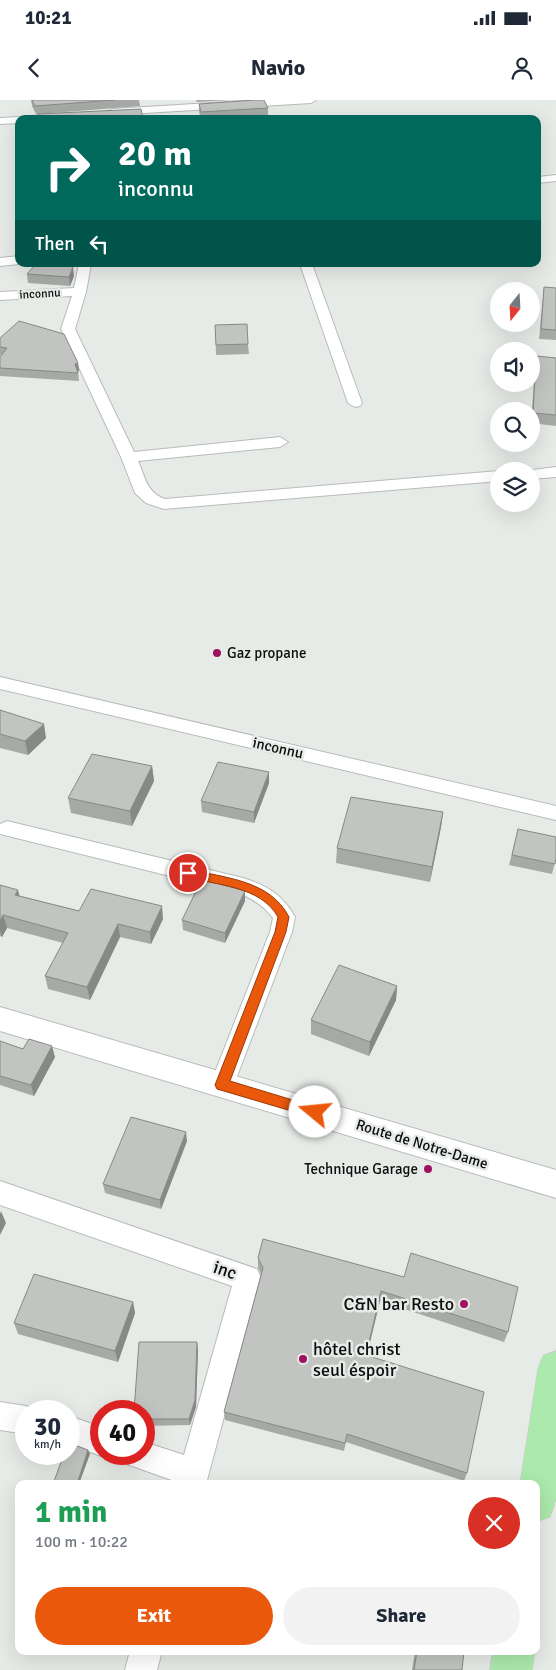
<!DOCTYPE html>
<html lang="en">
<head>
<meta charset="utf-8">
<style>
  :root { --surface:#fff; --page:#f2f2f3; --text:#1f2937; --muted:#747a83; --accent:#ea580c }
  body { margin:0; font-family:Signika,sans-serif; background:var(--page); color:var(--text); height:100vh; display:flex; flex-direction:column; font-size:19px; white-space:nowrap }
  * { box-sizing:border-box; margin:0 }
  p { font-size:16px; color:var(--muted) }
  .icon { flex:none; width:28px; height:28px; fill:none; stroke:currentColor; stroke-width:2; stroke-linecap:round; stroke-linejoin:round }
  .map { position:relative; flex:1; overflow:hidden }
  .details { position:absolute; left:15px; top:1380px; width:525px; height:175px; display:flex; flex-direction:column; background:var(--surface); border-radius:10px; box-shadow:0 5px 20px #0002 }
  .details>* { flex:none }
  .hud { position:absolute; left:15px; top:15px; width:526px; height:152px; border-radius:10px; box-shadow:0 5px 20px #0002; background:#00695c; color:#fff; overflow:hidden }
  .needle { width:32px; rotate:198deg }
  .controls { position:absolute; left:490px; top:182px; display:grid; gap:10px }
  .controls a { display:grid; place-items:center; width:50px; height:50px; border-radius:50%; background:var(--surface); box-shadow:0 5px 20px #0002; font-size:25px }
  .speed { position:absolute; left:15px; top:1300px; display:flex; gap:10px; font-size:25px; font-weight:700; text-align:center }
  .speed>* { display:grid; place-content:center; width:65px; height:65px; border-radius:50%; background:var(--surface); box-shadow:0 5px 20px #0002; line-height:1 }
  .speed small { font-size:12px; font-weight:400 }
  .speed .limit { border:8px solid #d22; background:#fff; color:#111 }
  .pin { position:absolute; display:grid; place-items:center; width:42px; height:42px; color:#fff; margin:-21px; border:2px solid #fff; border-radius:50%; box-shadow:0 1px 5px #0007 }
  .me { position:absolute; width:55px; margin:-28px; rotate:287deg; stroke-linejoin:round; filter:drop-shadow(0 0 4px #0008) }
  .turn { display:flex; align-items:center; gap:18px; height:105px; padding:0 20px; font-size:22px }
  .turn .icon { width:65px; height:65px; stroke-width:2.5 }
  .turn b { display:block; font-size:35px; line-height:42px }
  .then { display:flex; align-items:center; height:48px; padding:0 20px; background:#0003; gap:10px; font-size:19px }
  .round { display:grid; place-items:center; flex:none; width:52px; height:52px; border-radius:26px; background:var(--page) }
  .overview { display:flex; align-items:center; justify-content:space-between; height:85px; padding:0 20px }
  h1 { font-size:30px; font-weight:700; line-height:38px; color:#1e9e55 }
  .primary-button { display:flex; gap:10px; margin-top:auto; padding:10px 20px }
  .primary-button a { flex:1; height:58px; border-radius:30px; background:var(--accent); color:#fff; font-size:20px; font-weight:700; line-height:58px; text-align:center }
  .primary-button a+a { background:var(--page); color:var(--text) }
  .status { display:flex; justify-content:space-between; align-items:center; height:35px; padding:0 25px; background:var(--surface); direction:ltr }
  .status svg { height:14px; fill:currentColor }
  header { display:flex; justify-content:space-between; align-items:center; height:65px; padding:0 20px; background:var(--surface); font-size:22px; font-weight:700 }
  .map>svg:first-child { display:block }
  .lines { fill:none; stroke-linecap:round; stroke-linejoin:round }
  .minor-casing { stroke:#b8bbb8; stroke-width:2 }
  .tertiary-casing { stroke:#b8bbb8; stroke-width:2 }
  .primary-casing { stroke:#c5c5c5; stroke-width:1 }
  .minor { fill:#fff; fill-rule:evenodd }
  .tertiary { fill:#fff; fill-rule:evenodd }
  .primary { fill:#ace9ac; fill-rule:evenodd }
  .wall { fill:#a6a9a6 }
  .shaded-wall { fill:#878987 }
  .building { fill:#c1c4c1; stroke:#878987 }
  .route { fill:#ea580c; stroke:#983908 }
  .poi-dot { fill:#9c1160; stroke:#e7ebe7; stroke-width:2 }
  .labels { text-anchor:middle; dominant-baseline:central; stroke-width:5; stroke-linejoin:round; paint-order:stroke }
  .far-street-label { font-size:12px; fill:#0c0d0c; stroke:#e7ebe7 }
  .poi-label { font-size:15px; fill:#0c0d0c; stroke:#e7ebe7; text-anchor:start }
  .street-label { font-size:15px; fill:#0c0d0c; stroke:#e7ebe7 }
  .near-street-label { font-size:18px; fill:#0c0d0c; stroke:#e7ebe7 }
  .near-poi-label { font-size:18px; fill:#0c0d0c; stroke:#e7ebe7; text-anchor:end }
</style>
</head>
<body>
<div class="status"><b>10:21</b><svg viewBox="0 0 49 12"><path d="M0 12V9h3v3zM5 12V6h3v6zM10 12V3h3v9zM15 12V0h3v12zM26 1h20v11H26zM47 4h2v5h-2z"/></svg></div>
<header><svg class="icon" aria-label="back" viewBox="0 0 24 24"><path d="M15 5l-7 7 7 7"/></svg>Navio<svg class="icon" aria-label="person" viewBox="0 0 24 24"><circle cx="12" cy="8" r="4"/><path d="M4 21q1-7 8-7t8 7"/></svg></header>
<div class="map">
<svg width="556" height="1570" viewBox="0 0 556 1570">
  <rect width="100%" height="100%" fill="#e7ebe7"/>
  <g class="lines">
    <defs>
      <path id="minor" d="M260,0H316L311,3L112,15L107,12L112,9Z
        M67,13L71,14V18L26,19L31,16Z
        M19,17L23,19H19V23L0,24V18Z
        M556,75V81L538,83V77Z
        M19,156V164L0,166V158Z
        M79,164H91L86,192L75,229L134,352L280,337L288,342L280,347L138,361C145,377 147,393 165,399L499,371V381L164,409L146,403L135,393L121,357L61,229L72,196L0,200V192L74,188Z
        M300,164H312L362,303L360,306L355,307L348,303Z
        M556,367V377L531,379V371H525Z
        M0,577L556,706V720L0,589Z
        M7,721L243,778C266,785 283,795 295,817L292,832L231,992L222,995L213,992L210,985L270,832L273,818C264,806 253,799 239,793L0,734V724Z
        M0,1081L257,1169L261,1178L206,1384H176L177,1382L127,1364L122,1354H144V1342L184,1355L232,1186L0,1105Z
        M0,1302L26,1306L36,1310L26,1311V1334L0,1330Z
        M69,1316L101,1327V1354H105L101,1356L69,1344Z
        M130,1551H162L157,1570H125Z"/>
      <path id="tertiary" d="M0,907L556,1070V1098L0,931Z"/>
      <path id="primary" d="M556,1251V1399L550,1417L536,1422V1384H520L538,1269L543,1256Z
        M493,1551H535L532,1570H490Z"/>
    </defs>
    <use href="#minor" class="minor-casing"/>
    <use href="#tertiary" class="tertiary-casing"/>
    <use href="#primary" class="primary-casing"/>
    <use href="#minor" class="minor"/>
    <use href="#tertiary" class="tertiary"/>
    <use href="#primary" class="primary"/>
  </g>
  <path class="wall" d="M31,0H139L140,6L39,14L143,19H38V14H36L32,6Z
    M196,0H231L197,2Z
    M199,4L268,8V16L229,19H201L199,12Z
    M27,174L74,176L70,186L28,183Z
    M544,187L556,188V240L539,239Z
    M215,225L248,244L249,254L216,255Z
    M0,238L78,263L79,271L78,272L79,281L0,276V257L2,255H0Z
    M536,256L556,258V326L531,323L535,266Z
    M0,610L46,638L28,655L0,648Z
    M152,666L154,681L132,726L71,713L68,698Z
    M269,672V683L254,723L202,712L201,701Z
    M443,712L441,727L430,782L336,763L337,748Z
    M518,729L556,758L552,774L509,765Z
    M0,785L20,796L79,811L163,819L151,844L120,837L90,900L48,889L45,876L63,843L7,828L2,837L0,836Z
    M245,791V801L225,843L183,830L182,820Z
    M397,886L396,900L369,956L311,934V920Z
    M0,941L23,949L55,957L34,996L0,985Z
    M187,1041L161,1109L105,1093L103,1084Z
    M263,1139L508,1232L504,1242L380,1201L367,1256L467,1373L464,1381L346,1342L344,1351L225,1320L224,1312L261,1174L258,1168V1158Z
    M133,1202L135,1213L118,1262L18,1234L14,1223Z
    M197,1242L198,1250L196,1307L190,1325L144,1326V1311Z
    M415,1551H464L462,1570H412Z"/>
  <path class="shaded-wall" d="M73,167L74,176L70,186L69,177Z
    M78,263L79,271L76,272L75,264Z
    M44,624L46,638L28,655L25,641Z
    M152,666L154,681L132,726L130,711Z
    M269,672V683L254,723V712Z
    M443,712L441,727L430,782L432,767Z
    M18,790L21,802L15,795Z
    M245,791V801L225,843V833Z
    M162,806L163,819L151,844L150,832Z
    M3,815L7,828L2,837L0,831V821Z
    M118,824L120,837L90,900L87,887Z
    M397,886L396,900L369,956L370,942Z
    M52,946L55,957L34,996L31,985Z
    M186,1032L187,1041L161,1109L160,1100Z
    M1,1111L6,1123L0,1135V1114Z
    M381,1191L380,1201L364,1265L366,1255Z
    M133,1202L135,1213L118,1262L115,1251Z
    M197,1242L198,1250L196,1307L190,1325L189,1319Z
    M88,1350L90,1354L79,1384H77Z"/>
  <path class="building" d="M32,0H115L35,6Z
    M255,0H264L268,8L201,12L199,4Z
    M141,9L143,19H42L38,16V14Z
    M36,164H73V167L69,177L27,174Z
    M544,187L556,188V230L541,229Z
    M19,221L64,234L78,263L75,264L78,273L0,268V257L7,248L0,247V238Z
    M247,224L248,244L216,245L215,225Z
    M536,256L556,258V315L533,313Z
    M0,610L44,624L25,641L0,634Z
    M92,654L152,666L130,711L68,698Z
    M218,662L269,672L254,712L201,701Z
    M351,697L443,712L432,767L337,748Z
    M518,729L556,737V758L555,764L512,755Z
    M202,779L245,791L225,833L182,820Z
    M0,785L18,790L15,795L79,811L91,789L162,806L150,832L118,824L87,887L45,876L68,833L3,815L0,821Z
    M339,865L397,886L370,942L311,920Z
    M29,939L52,946L31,985L0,976V941L23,949Z
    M131,1017L186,1032L160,1100L103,1084Z
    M263,1139L404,1177L411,1153L518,1187L508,1232L381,1191L366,1255L484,1292L467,1373L347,1334L345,1343L224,1312L263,1168L258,1158Z
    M34,1174L133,1202L115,1251L14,1223Z
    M139,1242H197L195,1300L189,1319H144V1311H134Z
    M69,1343L88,1350L77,1384H53L64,1354H69Z
    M417,1551H464L462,1570H414Z"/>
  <path class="route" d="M188,769C225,778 270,780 289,817L286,832L230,981L319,1008L321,1012L319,1017L315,1018L217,989L215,985L275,832L278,817C260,785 216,786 184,776V770Z"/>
  <g class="poi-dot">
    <circle cx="217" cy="553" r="5"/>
    <circle cx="428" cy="1069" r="5"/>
    <circle cx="464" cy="1204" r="5"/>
    <circle cx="303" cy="1259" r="5"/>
  </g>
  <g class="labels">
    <g class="far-street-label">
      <text transform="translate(40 194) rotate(-3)">inconnu</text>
    </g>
    <g class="poi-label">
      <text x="227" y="553">Gaz propane</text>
      <text x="418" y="1069" text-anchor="end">Technique Garage</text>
    </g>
    <g class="street-label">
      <text transform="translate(278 648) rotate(13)">inconnu</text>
      <text transform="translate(422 1044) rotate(17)">Route de Notre-Dame</text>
    </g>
    <g class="near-street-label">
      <text transform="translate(225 1170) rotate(19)">inc</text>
    </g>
    <g class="near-poi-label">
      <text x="454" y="1204">C&amp;N bar Resto</text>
      <text x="313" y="1249" text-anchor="start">hôtel christ<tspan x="313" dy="21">seul éspoir</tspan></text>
    </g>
  </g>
</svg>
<div class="controls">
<a><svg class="needle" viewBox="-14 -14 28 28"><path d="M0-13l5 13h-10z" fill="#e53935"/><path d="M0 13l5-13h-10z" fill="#747a83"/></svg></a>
<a><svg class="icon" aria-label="sound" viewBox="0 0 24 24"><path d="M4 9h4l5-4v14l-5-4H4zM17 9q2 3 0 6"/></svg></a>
<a><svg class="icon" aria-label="search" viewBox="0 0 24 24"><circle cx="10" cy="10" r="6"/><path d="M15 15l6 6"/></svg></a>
<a><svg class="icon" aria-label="layers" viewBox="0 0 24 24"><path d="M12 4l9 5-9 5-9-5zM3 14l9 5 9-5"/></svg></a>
</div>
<div class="speed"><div>30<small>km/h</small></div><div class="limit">40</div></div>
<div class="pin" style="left:188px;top:773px;background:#d93025"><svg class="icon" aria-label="arrive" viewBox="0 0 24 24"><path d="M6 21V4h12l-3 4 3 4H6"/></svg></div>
<svg class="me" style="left:315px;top:1012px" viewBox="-20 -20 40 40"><circle r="19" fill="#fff"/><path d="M0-13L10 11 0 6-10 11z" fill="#ea580c"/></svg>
<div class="hud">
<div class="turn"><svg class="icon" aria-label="right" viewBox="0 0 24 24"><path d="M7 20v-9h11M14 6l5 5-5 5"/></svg><div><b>20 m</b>inconnu</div></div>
<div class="then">Then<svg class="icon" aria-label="left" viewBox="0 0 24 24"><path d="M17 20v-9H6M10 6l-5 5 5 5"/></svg></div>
</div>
<section class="details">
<div class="overview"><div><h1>1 min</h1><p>100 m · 10:22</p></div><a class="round" style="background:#d93025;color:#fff"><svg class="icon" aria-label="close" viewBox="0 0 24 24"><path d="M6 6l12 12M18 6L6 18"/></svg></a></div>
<div class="primary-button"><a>Exit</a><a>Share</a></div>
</section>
</div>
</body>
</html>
